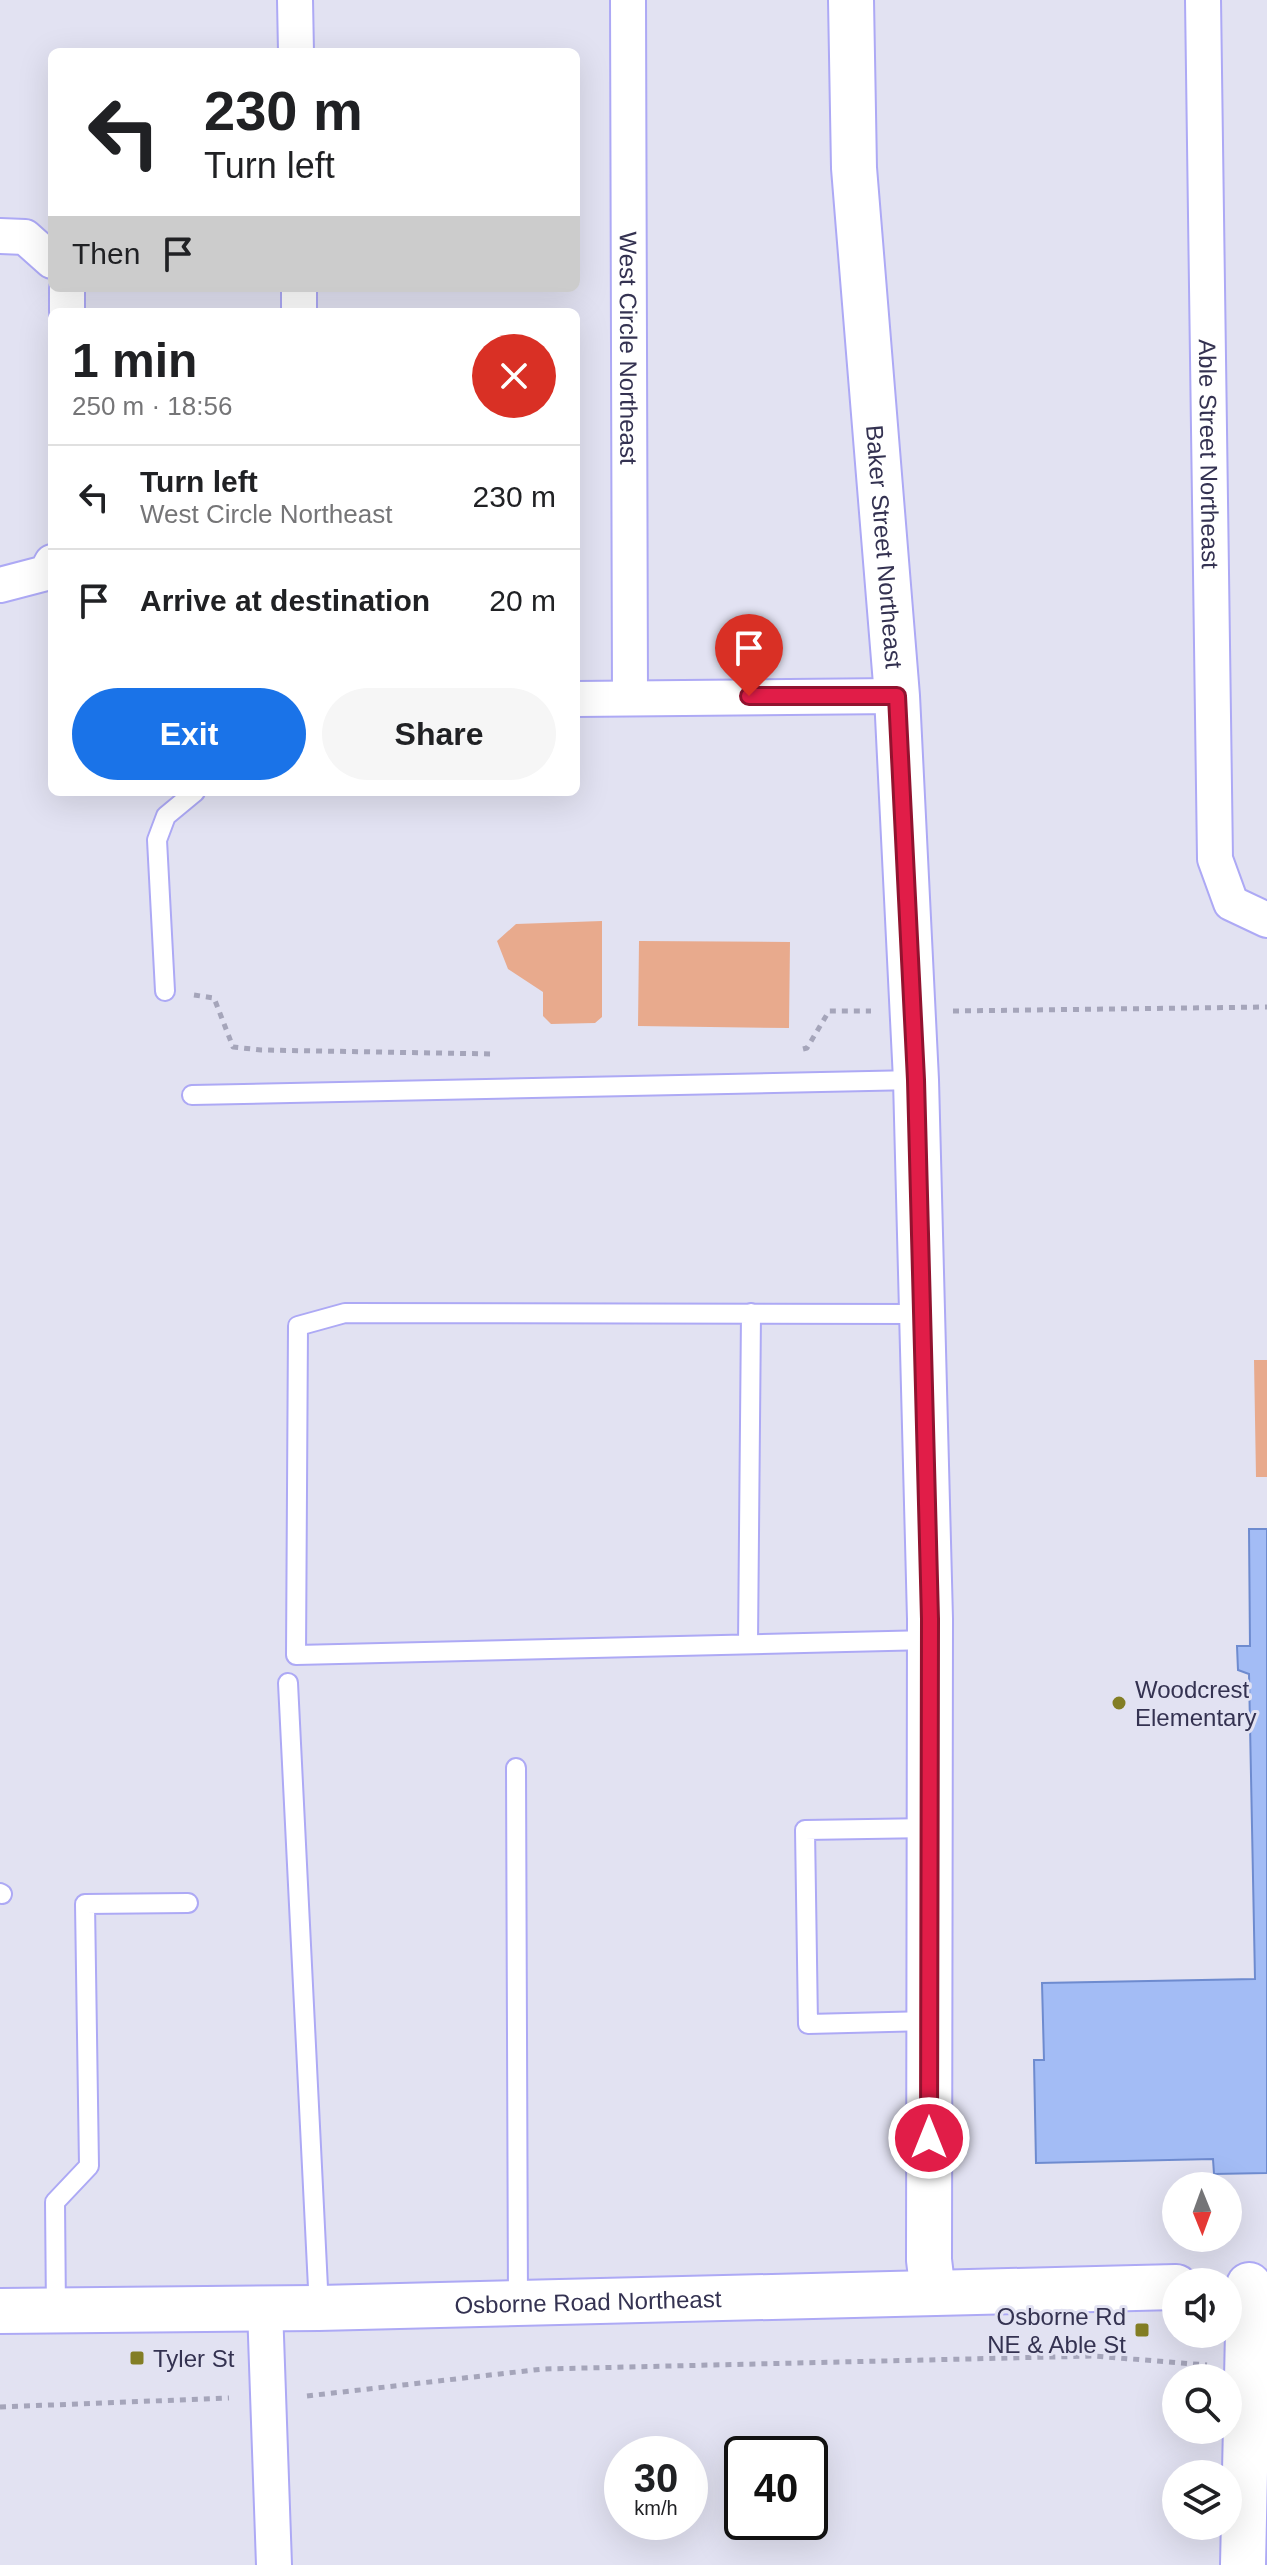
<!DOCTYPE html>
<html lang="en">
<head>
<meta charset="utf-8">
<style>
  :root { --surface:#fff; --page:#f6f6f6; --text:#202124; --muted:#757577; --line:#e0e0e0; --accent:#1a73e8 }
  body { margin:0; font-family:Arial,sans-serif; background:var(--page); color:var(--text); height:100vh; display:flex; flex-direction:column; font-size:30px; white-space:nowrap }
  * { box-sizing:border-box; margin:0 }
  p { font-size:26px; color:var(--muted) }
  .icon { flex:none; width:44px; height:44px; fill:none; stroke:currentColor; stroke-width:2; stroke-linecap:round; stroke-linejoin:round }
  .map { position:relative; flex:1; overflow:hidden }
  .details { position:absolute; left:48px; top:308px; width:532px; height:488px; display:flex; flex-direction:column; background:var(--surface); border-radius:12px; box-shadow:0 8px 32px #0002 }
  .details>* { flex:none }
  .guide { position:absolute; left:48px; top:48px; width:532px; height:244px; border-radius:12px; box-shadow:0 8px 32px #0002; background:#fff; color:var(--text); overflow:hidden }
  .needle { width:52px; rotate:179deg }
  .buttons { position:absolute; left:1162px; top:2172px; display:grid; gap:16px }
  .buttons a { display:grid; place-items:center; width:80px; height:80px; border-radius:50%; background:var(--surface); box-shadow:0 8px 32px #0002; font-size:40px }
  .speed { position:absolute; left:604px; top:2436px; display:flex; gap:16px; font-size:40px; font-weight:700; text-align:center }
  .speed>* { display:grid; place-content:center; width:104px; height:104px; border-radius:50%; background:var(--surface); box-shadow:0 8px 32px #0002; line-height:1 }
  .speed small { font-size:20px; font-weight:400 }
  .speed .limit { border:4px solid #111; border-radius:12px; background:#fff; color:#111 }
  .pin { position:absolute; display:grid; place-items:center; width:68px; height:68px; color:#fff; margin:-82px -34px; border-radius:50% 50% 50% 0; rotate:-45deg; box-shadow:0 0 8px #0007 }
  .pin .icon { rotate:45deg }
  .me { position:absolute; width:88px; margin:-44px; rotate:0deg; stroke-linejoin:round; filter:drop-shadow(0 0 6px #0008) }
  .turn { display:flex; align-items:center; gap:28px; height:168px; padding:0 24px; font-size:36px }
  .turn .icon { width:104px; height:104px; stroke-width:2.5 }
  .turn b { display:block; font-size:56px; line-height:68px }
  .then { display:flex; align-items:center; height:76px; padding:0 24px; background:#0003; gap:16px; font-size:30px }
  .round { display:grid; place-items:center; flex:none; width:84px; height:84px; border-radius:42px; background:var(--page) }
  .overview { display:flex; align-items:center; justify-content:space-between; height:136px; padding:0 24px }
  h1 { font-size:48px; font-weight:700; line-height:60px }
  .action { display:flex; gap:16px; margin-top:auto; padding:16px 24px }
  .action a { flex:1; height:92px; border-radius:48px; background:var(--accent); color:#fff; font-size:32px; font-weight:700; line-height:92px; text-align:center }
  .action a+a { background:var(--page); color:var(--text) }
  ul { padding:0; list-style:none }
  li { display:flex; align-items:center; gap:24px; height:104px; padding:0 24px; border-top:2px solid var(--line) }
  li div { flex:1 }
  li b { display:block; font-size:30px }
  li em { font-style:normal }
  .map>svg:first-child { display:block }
  .green { fill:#e8aa8d }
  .building { fill:#a3bcf5; stroke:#6e8bcf; stroke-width:2 }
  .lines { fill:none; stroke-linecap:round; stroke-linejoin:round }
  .service-casing { stroke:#ada9f5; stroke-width:22 }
  .minor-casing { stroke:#ada9f5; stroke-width:38 }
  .tertiary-casing { stroke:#ada9f5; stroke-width:48 }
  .path { stroke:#a5a5ba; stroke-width:5; stroke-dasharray:6 6; stroke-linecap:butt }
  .service { stroke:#fff; stroke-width:18 }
  .minor { stroke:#fff; stroke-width:34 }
  .tertiary { stroke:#fff; stroke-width:44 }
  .route-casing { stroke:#92132f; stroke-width:20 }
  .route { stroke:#e11d48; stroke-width:14 }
  .poi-dot { fill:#837e25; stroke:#e2e2f2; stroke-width:3 }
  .labels { text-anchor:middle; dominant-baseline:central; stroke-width:6; stroke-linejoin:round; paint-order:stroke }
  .street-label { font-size:24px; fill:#343251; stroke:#e2e2f2 }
  .poi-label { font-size:24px; fill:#343251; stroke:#e2e2f2; text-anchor:start }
</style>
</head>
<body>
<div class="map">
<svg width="1267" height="2565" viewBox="0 0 1267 2565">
  <rect width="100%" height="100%" fill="#e2e2f2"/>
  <path class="green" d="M602,921V1017L595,1023L551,1024L543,1016V992L508,969L497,941L516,924Z
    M639,941L790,942L789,1028L638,1026Z
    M1254,1360H1267V1477H1256Z"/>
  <path class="building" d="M1249,1529H1267V2173L1214,2174L1213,2159L1036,2163L1034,2060H1044L1042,1983L1255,1979L1249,1674L1238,1670L1237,1646H1250Z"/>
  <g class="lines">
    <defs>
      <path id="service" d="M165,991L157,840L166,816L195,792
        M192,1095L916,1080
        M922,1314L345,1313L298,1326L296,1655L930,1640
        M748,1643L751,1313
        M288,1683L319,2308
        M516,1768L518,2303
        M0,1893L2,1894
        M929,2021L808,2024L805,1830L930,1828
        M56,2311L55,2202L89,2166L85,1904L188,1903"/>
      <g id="minor">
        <path d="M295,0L296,52"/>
        <path id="s1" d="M628,0L630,696"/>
        <path id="s2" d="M1203,0L1215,859L1231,903L1267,920"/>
        <path d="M0,236L25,237L52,261"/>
        <path d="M299,288V312"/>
        <path d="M67,312V288"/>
        <path d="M0,585L46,573L52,562"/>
        <path d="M576,699L897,696"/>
        <path d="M265,2308L274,2565"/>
      </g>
      <g id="tertiary">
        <path id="s3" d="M851,0L854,168L897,696L916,1080L930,1619L929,2260L933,2293"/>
        <path id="s4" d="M0,2311L319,2308L1176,2287"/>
        <path d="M1243,2565L1249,2285"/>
      </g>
    </defs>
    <use href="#service" class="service-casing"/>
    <use href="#minor" class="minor-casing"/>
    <use href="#tertiary" class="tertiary-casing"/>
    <path class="path" d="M194,995L214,998L233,1047L261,1050L494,1054
      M953,1011L1267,1007
      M803,1049L807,1048L829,1011H871
      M307,2396L543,2369L1094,2356L1207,2365
      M0,2407L229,2398"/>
    <use href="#service" class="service"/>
    <use href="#minor" class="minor"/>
    <use href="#tertiary" class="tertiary"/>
  </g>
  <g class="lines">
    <defs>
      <path id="route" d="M749,696H897L916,1080L930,1619L929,2138"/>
    </defs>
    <use href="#route" class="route-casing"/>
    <use href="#route" class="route"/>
  </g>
  <g class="poi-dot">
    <circle cx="1119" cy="1703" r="8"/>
    <rect x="1134" y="2322" width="16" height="16" rx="4"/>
    <rect x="129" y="2350" width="16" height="16" rx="4"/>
  </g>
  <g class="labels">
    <g class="street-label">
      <text stroke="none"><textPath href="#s1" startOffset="348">West Circle Northeast</textPath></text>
      <text stroke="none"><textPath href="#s2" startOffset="454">Able Street Northeast</textPath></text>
      <text stroke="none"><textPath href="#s3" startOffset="548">Baker Street Northeast</textPath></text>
      <text stroke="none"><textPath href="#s4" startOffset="588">Osborne Road Northeast</textPath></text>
    </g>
    <g class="poi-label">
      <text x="1135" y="1689">Woodcrest<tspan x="1135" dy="28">Elementary</tspan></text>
      <text x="1126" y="2316" text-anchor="end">Osborne Rd<tspan x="1126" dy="28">NE &amp; Able St</tspan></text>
      <text x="153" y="2358">Tyler St</text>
    </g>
  </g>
</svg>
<div class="buttons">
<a><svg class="needle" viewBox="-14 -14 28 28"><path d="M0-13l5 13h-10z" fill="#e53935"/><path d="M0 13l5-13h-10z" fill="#757577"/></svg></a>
<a><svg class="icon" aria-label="sound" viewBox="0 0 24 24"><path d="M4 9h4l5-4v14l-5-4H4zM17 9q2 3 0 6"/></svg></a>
<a><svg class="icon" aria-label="search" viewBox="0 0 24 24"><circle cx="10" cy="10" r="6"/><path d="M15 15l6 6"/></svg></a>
<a><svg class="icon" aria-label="layers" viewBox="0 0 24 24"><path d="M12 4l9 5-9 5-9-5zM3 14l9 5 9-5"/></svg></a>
</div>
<div class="speed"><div>30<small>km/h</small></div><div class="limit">40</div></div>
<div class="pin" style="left:749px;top:696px;background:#d93025"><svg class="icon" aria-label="arrive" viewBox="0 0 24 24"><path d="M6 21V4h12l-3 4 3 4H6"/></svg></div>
<svg class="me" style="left:929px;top:2138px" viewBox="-20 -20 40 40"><circle r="17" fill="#e11d48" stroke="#fff" stroke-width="3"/><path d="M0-11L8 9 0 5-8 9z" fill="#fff"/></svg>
<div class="guide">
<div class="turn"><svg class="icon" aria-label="left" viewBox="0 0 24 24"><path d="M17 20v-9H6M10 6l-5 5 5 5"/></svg><div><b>230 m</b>Turn left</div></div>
<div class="then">Then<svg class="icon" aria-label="arrive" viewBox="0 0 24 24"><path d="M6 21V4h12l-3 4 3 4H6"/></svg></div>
</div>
<section class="details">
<div class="overview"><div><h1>1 min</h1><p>250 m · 18:56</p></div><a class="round" style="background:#d93025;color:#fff"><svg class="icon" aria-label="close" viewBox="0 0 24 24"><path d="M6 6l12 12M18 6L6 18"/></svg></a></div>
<ul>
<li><svg class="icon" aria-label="left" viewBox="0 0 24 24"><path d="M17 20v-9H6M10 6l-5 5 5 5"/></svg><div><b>Turn left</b><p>West Circle Northeast</p></div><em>230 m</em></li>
<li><svg class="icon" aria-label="arrive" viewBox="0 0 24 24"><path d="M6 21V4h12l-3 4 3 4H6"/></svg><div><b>Arrive at destination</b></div><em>20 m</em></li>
</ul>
<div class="action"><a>Exit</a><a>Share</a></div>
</section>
</div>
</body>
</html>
